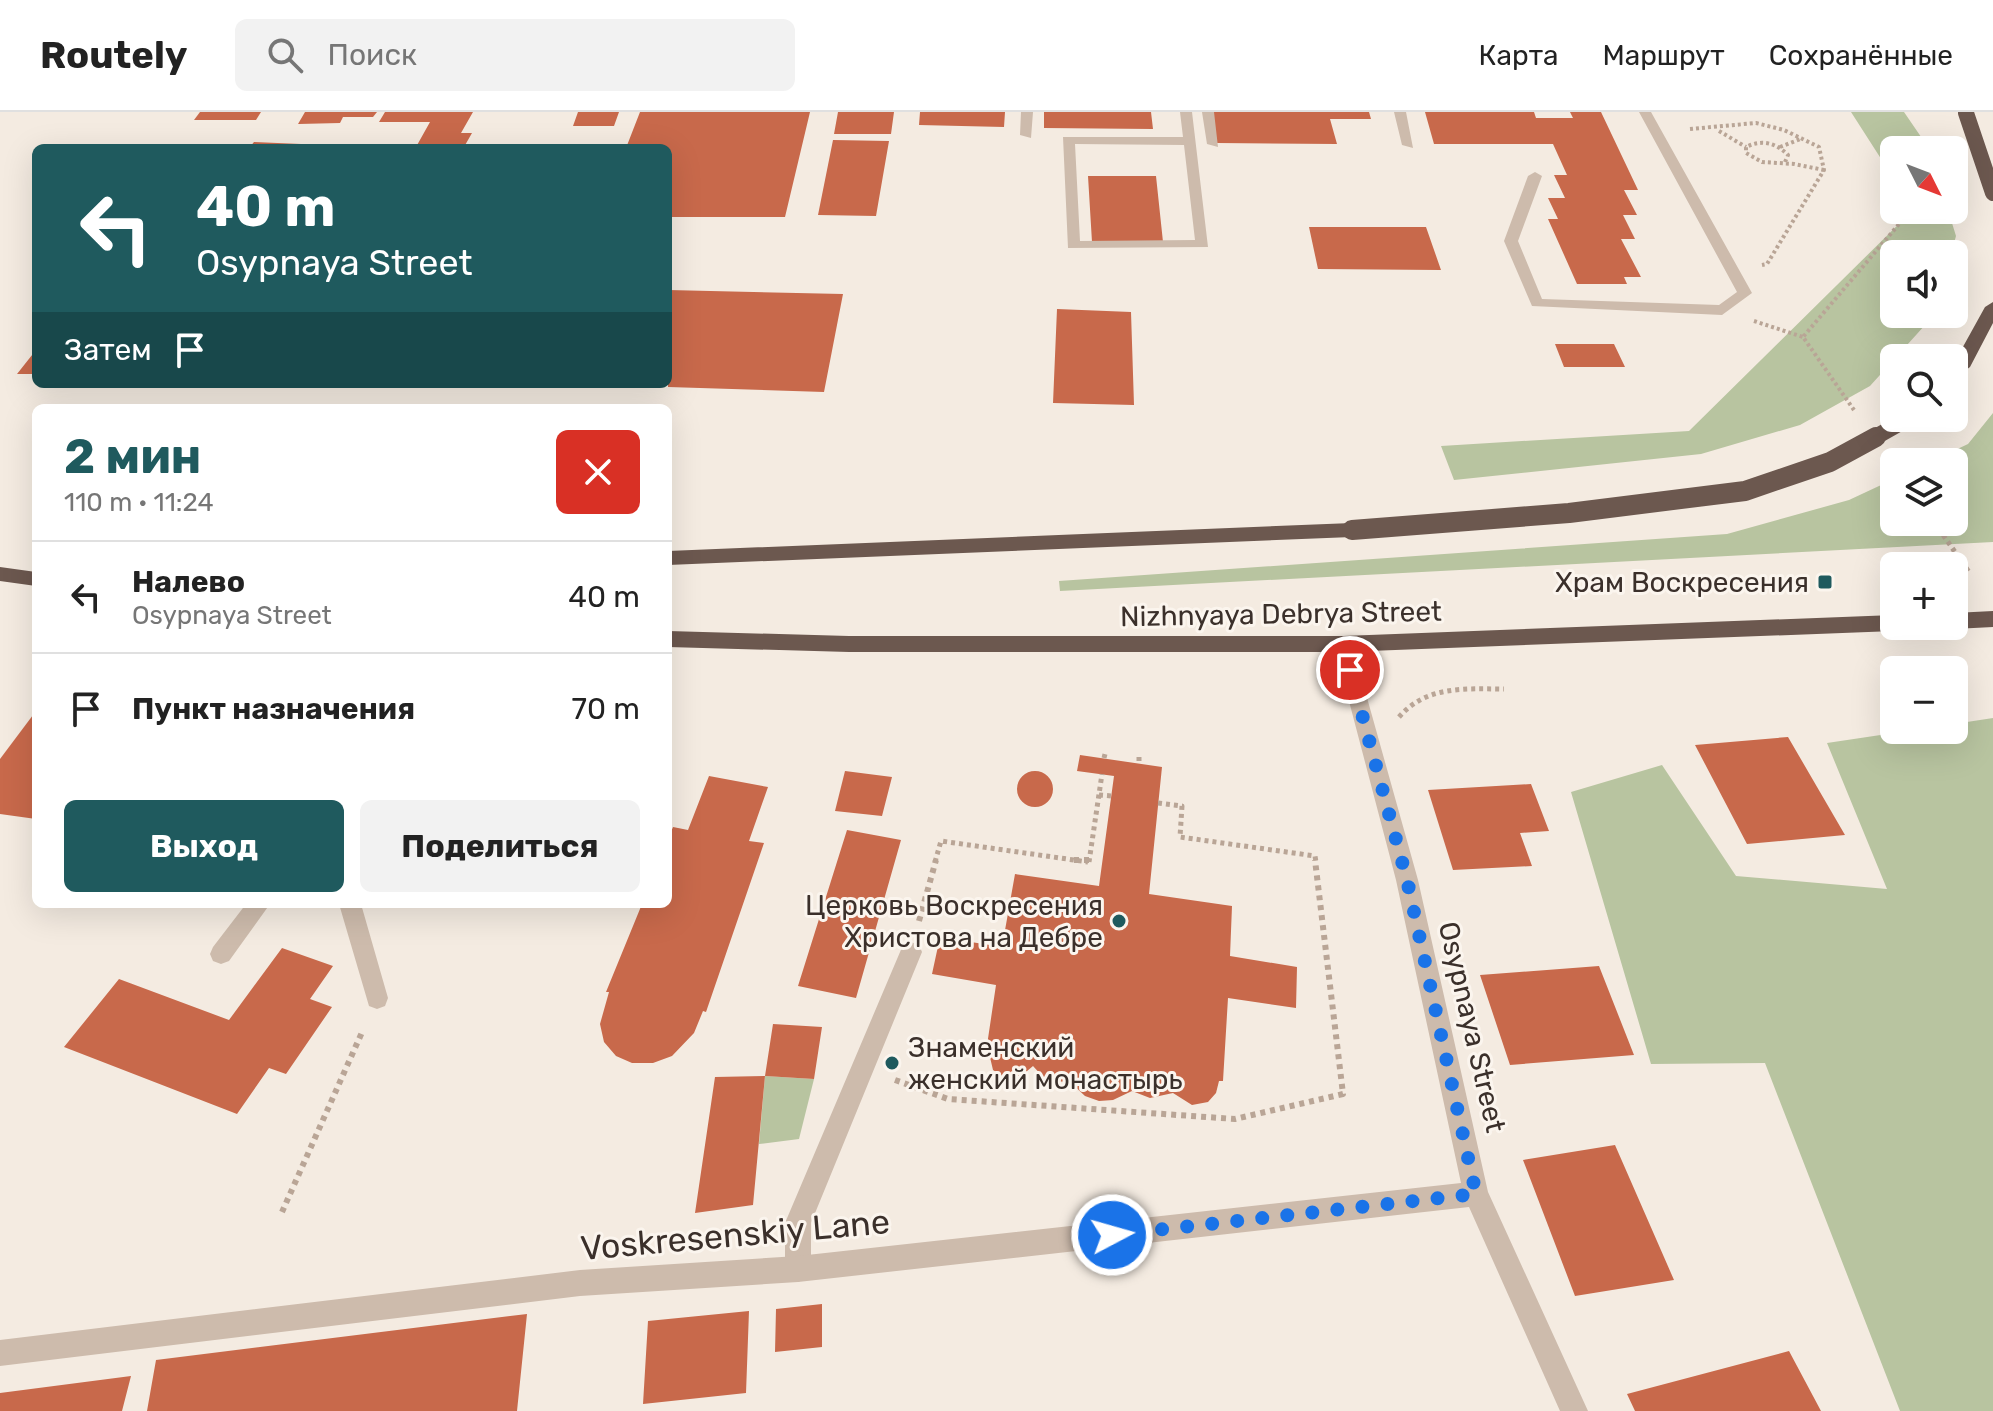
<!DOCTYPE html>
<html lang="ru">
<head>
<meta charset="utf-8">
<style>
  :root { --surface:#fff; --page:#f2f2f2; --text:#222; --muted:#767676; --line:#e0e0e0; --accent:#1f5a5e }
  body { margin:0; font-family:Rubik,sans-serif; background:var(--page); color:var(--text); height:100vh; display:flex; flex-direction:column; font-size:30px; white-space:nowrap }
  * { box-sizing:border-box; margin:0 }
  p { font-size:26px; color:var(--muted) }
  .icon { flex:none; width:44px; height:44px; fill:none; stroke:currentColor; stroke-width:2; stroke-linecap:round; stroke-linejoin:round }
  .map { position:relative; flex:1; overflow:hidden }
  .panel { position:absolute; left:32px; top:292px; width:640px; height:504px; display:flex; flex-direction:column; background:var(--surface); border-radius:12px; box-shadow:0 8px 32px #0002 }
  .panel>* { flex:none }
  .top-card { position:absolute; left:32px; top:32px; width:640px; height:244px; border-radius:12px; box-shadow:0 8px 32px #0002; background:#1f5a5e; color:#fff; overflow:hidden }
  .needle { width:52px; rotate:132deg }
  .controls { position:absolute; left:1880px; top:24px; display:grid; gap:16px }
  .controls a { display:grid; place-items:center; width:88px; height:88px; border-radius:12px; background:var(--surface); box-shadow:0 8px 32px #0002; font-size:40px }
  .pin { position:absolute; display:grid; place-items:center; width:68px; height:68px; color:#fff; margin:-34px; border:4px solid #fff; border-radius:50%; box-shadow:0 2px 8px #0007 }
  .me { position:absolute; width:88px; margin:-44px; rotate:84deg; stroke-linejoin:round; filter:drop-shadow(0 0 6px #0008) }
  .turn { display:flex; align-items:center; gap:28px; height:168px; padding:0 32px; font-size:36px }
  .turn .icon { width:104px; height:104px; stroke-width:2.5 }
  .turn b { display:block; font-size:56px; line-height:68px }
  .then { display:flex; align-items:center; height:76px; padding:0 32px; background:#0003; gap:16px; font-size:30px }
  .round { display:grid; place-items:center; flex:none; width:84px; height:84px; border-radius:12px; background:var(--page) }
  .summary { display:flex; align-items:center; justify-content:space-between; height:136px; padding:0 32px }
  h1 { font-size:48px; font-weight:700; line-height:60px; color:var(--accent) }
  .primary-button { display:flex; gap:16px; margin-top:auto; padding:16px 32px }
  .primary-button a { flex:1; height:92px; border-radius:12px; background:var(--accent); color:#fff; font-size:32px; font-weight:700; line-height:92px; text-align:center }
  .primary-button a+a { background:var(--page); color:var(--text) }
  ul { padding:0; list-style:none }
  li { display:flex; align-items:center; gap:24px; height:112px; padding:0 32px; border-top:2px solid var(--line) }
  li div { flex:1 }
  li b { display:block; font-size:30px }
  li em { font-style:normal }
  header { display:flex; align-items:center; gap:48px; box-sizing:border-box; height:112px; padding:0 40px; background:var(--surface); border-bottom:2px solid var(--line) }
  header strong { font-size:38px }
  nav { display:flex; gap:44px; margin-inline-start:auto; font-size:28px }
  .search { width:560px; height:72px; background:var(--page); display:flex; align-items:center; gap:20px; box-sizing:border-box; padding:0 28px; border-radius:12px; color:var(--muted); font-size:30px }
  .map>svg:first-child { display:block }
  .green { fill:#b8c4a0 }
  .building { fill:#c8694b }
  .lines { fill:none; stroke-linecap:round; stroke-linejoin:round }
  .path-far2 { stroke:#b9a596; stroke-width:4; stroke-dasharray:3 3; stroke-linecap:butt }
  .path-far1 { stroke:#b9a596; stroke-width:5; stroke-dasharray:4 4; stroke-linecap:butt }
  .path { stroke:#b9a596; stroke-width:6; stroke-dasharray:5 5; stroke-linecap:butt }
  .service { fill:#cdbbac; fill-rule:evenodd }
  .minor { fill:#cdbbac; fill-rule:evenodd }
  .trunk { fill:#6c584f; fill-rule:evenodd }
  .trunk-bridge-far1 { stroke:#6c584f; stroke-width:16 }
  .trunk-bridge { stroke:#6c584f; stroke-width:20 }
  .route { stroke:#1a73e8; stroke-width:14; stroke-dasharray:0 25.2 }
  .poi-dot { fill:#1f5a5e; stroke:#fbf5ee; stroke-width:3 }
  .labels { text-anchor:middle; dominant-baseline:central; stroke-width:6; stroke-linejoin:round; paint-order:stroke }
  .poi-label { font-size:28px; fill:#3b302b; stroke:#fbf5ee; text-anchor:end }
  .street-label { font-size:28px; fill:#3b302b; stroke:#fbf5ee }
  .near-street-label { font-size:34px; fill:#3b302b; stroke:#fbf5ee }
</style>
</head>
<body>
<header>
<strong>Routely</strong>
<div class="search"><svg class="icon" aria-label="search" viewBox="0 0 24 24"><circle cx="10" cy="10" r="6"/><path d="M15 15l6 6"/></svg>Поиск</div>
<nav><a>Карта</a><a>Маршрут</a><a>Сохранённые</a></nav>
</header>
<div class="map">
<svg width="1993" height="1299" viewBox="0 0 1993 1299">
  <rect width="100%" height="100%" fill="#f4ebe1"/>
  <path class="green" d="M1851,0H1904L1930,38H1894V67Z
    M1913,98H1948L1956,124L1951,142H1894V202H1935L1870,274L1800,313L1701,342L1454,368L1441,334L1689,319Z
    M1993,301V430L1060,479L1059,469L1727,422L1849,388L1894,367V410H1954V350H1930L1968,332Z
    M1993,606V1299H1900L1765,951L1651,952L1571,680L1662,653L1736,764L1887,777L1827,631L1914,618H1954V612Z
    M765,964L814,967L799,1027L759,1032Z"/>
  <path class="building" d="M200,0H261L256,8H194Z
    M305,0H377L373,5H343L340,11L298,12Z
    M385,0H473L461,21H472L464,35H416L430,10H379Z
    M578,0H619L614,14H573Z
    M640,0H810L785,105H668V36H626Z
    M838,0H894L891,22H834Z
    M920,0H1005L1004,15L919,13Z
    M1044,0H1151L1153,17L1044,16Z
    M1212,0H1369L1371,7H1330L1337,32L1217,31Z
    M1425,0H1534L1536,6H1573L1570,0H1601L1638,78H1624L1637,103H1623L1635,127H1621L1641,165H1624L1627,172H1577L1548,107H1558L1548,86H1565L1554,63H1567L1553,32H1434Z
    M833,28L889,29L876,104L818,103Z
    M254,30L301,32L297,36H249Z
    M1088,64H1156L1163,130H1092Z
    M1309,115H1426L1441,158L1318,157Z
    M668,178L843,182L824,280L668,275Z
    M1057,197L1131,200L1134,293L1053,291Z
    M1555,232H1614L1625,255H1564Z
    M36,238V262H17Z
    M36,599V707L0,702V647Z
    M1788,625L1845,723L1747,732L1695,633Z
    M1080,643L1162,655L1149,782L1232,794L1230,844L1297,855L1296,896L1228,886L1223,969H1219L1216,981L1208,990L1192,993L1173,981L1150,986L1132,979L1113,988L1099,989L1085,984L1069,969L1056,970L1044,966L1033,954L1020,965L1002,964L993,958L989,941L986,940L996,873L932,862L940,825L1002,835L1015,762L1099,774L1114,664L1077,659Z
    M1017 677a18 18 0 1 1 36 0a18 18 0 1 1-36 0Z
    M845,659L892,665L882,704L835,699Z
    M709,664L768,675L749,729L764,731L706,900L703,899L694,921L672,944L653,951H632L616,944L604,930L600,912L609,880H606L642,792H668V727L673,715L688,718Z
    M1531,672L1549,719L1520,721L1532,754L1453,758L1428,678Z
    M847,718L901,728L856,886L798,874Z
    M282,836L333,854L310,887L332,895L286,962L269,956L237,1002L64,935L119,867L229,908Z
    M1599,854L1634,943L1510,953L1480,863Z
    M773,912L822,915L814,967L765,964Z
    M765,964L753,1093L695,1101L715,965Z
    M1615,1033L1674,1168L1575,1184L1523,1048Z
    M822,1192V1235L775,1240L776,1197Z
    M749,1199L746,1281L643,1292L648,1209Z
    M527,1202L517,1299H147L156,1248Z
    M1789,1239L1821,1299H1635L1627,1282Z
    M131,1264L122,1299H0V1281Z"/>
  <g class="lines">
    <path class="path-far2" d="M1690,17L1756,11L1784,18L1819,35L1824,58L1767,152L1762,153
      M1719,19L1746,35
      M1780,35L1803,26
      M1785,50L1788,43C1776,31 1762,27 1746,35V41L1762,50L1794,52L1824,58
      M1754,209L1803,225
      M1854,298L1803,225L1911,98"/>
    <path class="path-far1" d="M1934,410L1969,460L1954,463
      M1399,605C1427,573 1465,577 1504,577
      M1139,645V651
      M1104,646L1105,642
      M1099,683L1112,684
      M1158,691L1182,694L1180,725L1315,744L1316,750
      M935,750L941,729L1088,750
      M1089,750L1102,662"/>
    <path class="path" d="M1074,748H1089
      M919,809L936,748
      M895,968L948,987L1235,1007L1343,982L1315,748
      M282,1100L363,918"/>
    <path class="service" d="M1021,0H1033L1031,26L1020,23Z
      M1180,0H1192L1208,135L1068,136L1063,25H1183ZM1075,32L1184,33L1195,128L1080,129Z
      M1202,0H1214L1218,35L1207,32Z
      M1394,0H1406L1413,36L1402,33Z
      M1639,0H1651L1752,181L1722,203L1532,194L1504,129L1528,64L1535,60L1542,64L1518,129L1542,187L1719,193L1737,180Z
      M246,792H270L229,849L221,852L213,849L210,842L213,835Z
      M339,792H361L388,886L385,894L377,897L369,894Z
      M911,830L919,833L922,840L811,1111V1157L807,1166L798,1170L789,1166L785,1157V1111L903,833Z"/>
    <path class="minor" d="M1343,525L1352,532L1418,768L1488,1080L1588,1299H1560L1469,1095L798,1170L580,1184L0,1254V1228L580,1158L798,1144L1461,1071L1396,768L1334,532Z"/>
    <path class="trunk" d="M1993,190V211L1970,255L1954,267V251L1985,195Z
      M1352,411L1362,418L1352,425L668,453V439Z
      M0,455L36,460V474L0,469Z
      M1993,499V515L1954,517L1947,514H1954V501Z
      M1894,503V514H1903L1894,519L1343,540H849L668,535V519L849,524H1343Z"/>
    <path class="trunk-bridge-far1" d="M1966,1L1993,81
      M1872,327L1909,306"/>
    <path class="trunk-bridge" d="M1352,418L1569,401L1745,379L1830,350L1876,325"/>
  </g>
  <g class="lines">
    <path class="route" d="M1112,1123L1476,1082L1407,768L1350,558"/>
  </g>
  <g class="poi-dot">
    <rect x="1817" y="462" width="16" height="16" rx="4"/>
    <circle cx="1119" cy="809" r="8"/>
    <circle cx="892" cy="951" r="8"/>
  </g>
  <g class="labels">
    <g class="poi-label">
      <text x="1809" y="470">Храм Воскресения</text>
      <text x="1103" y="793">Церковь Воскресения<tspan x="1103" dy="32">Христова на Дебре</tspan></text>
      <text x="908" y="935" text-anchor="start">Знаменский<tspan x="908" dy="32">женский монастырь</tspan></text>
    </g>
    <g class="street-label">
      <text transform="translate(1281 502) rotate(-1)">Nizhnyaya Debrya Street</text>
      <text transform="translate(1472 915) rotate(77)">Osypnaya Street</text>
    </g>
    <g class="near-street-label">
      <text transform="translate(735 1123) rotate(-5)">Voskresenskiy Lane</text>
    </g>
  </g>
</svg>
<div class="controls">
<a><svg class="needle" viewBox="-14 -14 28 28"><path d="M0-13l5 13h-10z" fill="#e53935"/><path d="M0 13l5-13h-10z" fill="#767676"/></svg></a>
<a><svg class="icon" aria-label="sound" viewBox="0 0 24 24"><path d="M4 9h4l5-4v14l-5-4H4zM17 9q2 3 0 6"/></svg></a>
<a><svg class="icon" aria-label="search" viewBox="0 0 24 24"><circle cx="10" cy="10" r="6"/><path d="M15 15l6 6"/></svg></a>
<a><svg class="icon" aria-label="layers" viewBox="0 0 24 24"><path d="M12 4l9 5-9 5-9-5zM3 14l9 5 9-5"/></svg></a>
<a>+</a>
<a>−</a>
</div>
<div class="pin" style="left:1350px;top:558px;background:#d93025"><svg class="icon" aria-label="arrive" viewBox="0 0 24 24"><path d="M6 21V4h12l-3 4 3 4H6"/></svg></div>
<svg class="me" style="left:1112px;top:1123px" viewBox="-20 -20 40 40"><circle r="17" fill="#1a73e8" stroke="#fff" stroke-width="3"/><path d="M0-11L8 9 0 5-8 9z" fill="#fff"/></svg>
<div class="top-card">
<div class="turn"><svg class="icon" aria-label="left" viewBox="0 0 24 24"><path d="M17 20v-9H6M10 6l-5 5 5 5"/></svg><div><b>40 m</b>Osypnaya Street</div></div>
<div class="then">Затем<svg class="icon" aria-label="arrive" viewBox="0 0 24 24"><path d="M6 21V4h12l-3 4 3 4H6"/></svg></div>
</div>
<section class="panel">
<div class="summary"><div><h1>2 мин</h1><p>110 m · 11:24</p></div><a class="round" style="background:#d93025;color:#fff"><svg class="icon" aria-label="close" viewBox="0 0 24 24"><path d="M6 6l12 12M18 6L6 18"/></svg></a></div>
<ul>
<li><svg class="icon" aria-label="left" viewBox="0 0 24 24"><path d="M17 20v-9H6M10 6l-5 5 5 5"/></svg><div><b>Налево</b><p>Osypnaya Street</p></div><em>40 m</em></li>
<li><svg class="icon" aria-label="arrive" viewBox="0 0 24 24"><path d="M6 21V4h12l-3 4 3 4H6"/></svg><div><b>Пункт назначения</b></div><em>70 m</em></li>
</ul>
<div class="primary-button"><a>Выход</a><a>Поделиться</a></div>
</section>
</div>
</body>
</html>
